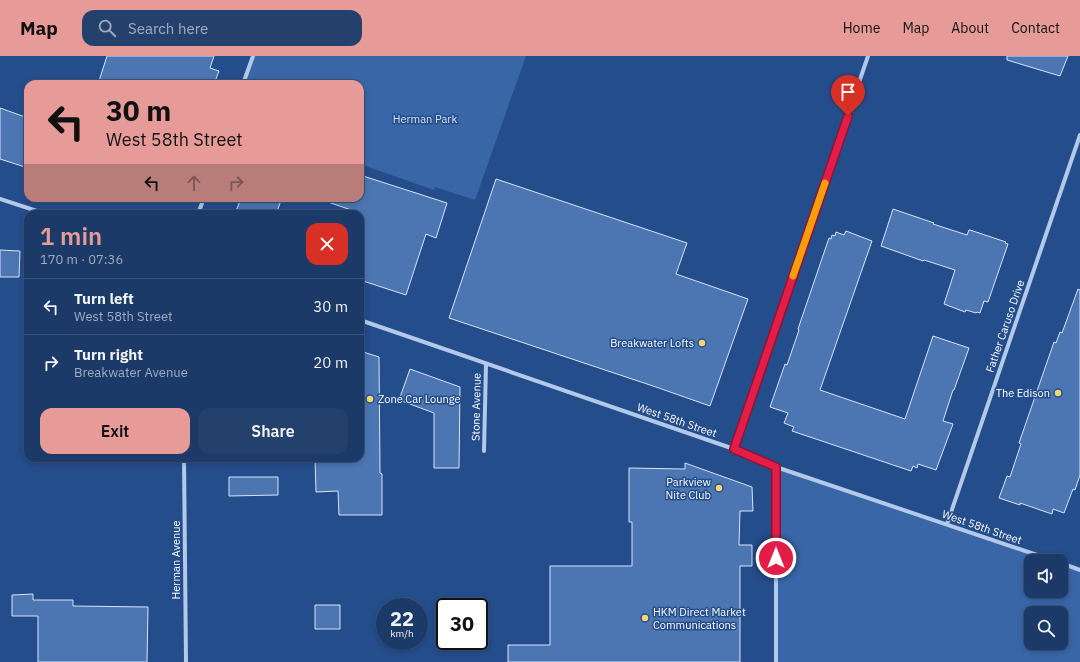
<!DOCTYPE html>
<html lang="en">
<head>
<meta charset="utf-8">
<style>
  :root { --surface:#1b3a68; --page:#24416e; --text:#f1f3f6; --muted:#a0adc0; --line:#39547c; --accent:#e69b98 }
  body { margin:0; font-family:"IBM Plex Sans",sans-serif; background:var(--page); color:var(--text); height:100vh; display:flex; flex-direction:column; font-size:15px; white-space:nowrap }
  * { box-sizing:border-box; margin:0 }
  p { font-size:13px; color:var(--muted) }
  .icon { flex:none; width:22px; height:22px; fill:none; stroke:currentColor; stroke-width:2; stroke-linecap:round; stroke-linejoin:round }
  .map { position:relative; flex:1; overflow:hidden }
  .drawer { position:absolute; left:24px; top:154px; width:340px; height:252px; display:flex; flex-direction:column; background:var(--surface); border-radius:12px; box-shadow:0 2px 6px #0003,0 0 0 1px var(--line) }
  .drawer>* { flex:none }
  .banner { position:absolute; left:24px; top:24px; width:340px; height:122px; border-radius:12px; box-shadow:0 2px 6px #0003,0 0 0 1px var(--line); background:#e69b98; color:#111; overflow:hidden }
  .fabs { position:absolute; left:1024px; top:498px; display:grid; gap:8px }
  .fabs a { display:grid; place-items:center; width:44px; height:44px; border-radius:8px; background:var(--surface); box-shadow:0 2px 6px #0003,0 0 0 1px var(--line); font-size:20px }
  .speed { position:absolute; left:376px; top:542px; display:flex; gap:8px; font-size:20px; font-weight:700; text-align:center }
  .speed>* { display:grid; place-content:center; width:52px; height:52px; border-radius:50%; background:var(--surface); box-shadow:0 2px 6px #0003,0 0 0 1px var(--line); line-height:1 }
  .speed small { font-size:10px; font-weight:400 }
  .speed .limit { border:2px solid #111; border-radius:6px; background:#fff; color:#111 }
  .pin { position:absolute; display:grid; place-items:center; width:34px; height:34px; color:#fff; margin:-41px -17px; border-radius:50% 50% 50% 0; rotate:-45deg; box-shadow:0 0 4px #0007 }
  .pin .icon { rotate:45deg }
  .me { position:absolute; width:44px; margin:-22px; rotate:0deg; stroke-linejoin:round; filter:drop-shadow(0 0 3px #0008) }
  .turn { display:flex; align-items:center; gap:14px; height:84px; padding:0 16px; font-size:18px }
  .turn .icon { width:52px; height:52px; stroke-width:2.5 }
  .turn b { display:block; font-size:28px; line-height:34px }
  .lanes { display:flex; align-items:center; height:38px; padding:0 16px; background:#0003; justify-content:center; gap:20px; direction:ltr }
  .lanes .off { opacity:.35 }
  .round { display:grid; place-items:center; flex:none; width:42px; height:42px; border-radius:12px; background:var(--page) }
  .head { display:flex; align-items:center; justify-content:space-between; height:68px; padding:0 16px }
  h1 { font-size:24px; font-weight:600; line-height:30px; color:var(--accent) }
  .primary-button { display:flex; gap:8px; margin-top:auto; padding:8px 16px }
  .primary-button a { flex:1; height:46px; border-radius:12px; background:var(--accent); color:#111; font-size:16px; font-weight:600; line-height:46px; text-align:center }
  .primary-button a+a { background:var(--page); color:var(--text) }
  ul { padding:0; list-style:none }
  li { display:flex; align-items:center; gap:12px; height:56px; padding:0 16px; border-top:1px solid var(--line) }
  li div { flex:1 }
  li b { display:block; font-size:15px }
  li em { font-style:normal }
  header { display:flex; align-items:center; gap:24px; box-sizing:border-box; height:56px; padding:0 20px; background:var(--accent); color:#111 }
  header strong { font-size:19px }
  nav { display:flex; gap:22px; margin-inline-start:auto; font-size:14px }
  .search { width:280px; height:36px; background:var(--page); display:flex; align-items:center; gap:10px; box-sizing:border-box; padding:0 14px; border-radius:12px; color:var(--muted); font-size:15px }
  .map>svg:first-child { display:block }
  .green { fill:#3866a7; fill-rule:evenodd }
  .building { fill:#4c76b2; stroke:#d6e4f8 }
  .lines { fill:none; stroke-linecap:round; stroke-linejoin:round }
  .street { stroke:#b2c9ea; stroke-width:4 }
  .route-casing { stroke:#92132f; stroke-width:10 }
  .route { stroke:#e11d48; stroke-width:7 }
  .slow { stroke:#f59e0b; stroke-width:7 }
  .poi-dot { fill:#f5d575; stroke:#244d8b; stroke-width:1.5 }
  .labels { text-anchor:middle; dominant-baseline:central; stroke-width:3; stroke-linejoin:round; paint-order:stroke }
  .park-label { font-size:11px; fill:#d6e4f8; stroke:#244d8b }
  .street-label { font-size:11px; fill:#fff; stroke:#244d8b }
  .poi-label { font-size:11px; fill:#fff; stroke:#244d8b; text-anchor:end }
</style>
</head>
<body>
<header>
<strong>Map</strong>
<div class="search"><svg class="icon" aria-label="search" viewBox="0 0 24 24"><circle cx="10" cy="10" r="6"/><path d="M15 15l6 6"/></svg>Search here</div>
<nav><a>Home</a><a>Map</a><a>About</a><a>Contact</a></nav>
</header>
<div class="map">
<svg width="1080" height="606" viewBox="0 0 1080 606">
  <rect width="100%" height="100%" fill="#244d8b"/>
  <path class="green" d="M253,0H526L475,144L435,131L434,134L360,108V28H243Z
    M776,411L1055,505H1031V535H1061V507L1080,514V606H776ZM1031,557H1061V587H1031Z"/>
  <path class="building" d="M107,0H214L210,12L219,15L214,28H98Z
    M1007,0H1068L1060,20L1007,4Z
    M0,52L28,62V112L0,103Z
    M360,119L447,147L436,182L426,178L406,239L360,224V157L325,145V142H360Z
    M496,123L687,187L676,218L748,243L710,350L656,331L449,262Z
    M241,142H282L276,158H235Z
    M893,153L934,167L933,168L967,179L969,174H970L1006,186L1005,187L1008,188L988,246L984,245L980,257L977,256L976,257L966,254L965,256L944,248L955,214L924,204L923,205L881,190Z
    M846,175L872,185L820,334L905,363L933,280L969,292L954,334H953L943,365L953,368L936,414L918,408L917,412L913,410L911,415L792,375L794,371L784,367L788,357L770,351L785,308L787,309L799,274L798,273L829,182L831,183L832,179L835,180L836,176L844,179Z
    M0,194L20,195L19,221H0Z
    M1078,233L1080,234V419L1075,434L1073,433L1064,457L1053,453L1052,458L1020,447V449L999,442L1007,420L1010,421L1021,388L1019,387L1054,286L1056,287L1060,276L1062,277Z
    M360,295L379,301L380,417L382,418V459H339L338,435L316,436L315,402H360Z
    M410,313L460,331L459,412H434V357L399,344Z
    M685,407L752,431L753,455H740L739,489H752V510H740V606H508V589H550V510H632V466H629V412L685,413Z
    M229,421H278V439L229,440Z
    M33,538V544H73V550L148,551L147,606H38V560H12V539Z
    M315,549H340V573H315Z"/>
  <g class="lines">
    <path class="street" d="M243,28L253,0
      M0,143L46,158
      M198,158L204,142
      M360,264L734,393L776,411L1055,505
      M734,393L868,0
      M484,395L486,308
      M184,402L186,606
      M776,411V606
      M947,468L1080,79
      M1061,507L1080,514"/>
  </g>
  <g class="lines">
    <defs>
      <path id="route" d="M776,502V411L734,393L848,60"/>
    </defs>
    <use href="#route" class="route-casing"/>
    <use href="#route" class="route"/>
    <path class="slow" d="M793,220L825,127"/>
  </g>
  <g class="poi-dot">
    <circle cx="702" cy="287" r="4"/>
    <circle cx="1058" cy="337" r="4"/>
    <circle cx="370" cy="343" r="4"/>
    <circle cx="719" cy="432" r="4"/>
    <circle cx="645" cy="562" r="4"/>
  </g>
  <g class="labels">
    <g class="park-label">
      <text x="425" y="63">Herman Park</text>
    </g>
    <g class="street-label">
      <text transform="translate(1005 270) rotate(-71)">Father Caruso Drive</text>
      <text transform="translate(476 351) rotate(-89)">Stone Avenue</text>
      <text transform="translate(677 364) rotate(19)">West 58th Street</text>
      <text transform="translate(982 471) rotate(19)">West 58th Street</text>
      <text transform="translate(176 504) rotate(-90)">Herman Avenue</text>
    </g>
    <g class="poi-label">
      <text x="694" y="287">Breakwater Lofts</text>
      <text x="1050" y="337">The Edison</text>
      <text x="378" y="343" text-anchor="start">Zone Car Lounge</text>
      <text x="711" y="426">Parkview<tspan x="711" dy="13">Nite Club</tspan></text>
      <text x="653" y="556" text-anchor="start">HKM Direct Market<tspan x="653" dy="13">Communications</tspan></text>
    </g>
  </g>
</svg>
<div class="fabs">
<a><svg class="icon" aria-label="sound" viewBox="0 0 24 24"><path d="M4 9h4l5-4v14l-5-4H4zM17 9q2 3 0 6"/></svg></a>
<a><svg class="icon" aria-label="search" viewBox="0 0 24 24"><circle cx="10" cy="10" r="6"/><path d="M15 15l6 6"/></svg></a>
</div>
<div class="speed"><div>22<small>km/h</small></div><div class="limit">30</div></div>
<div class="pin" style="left:848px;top:60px;background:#d93025"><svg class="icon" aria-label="arrive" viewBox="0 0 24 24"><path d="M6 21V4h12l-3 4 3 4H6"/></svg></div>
<svg class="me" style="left:776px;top:502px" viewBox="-20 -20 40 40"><circle r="17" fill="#e11d48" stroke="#fff" stroke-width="3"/><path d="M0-11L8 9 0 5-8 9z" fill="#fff"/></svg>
<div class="banner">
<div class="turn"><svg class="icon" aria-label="left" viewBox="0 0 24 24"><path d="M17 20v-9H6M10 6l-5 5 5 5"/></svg><div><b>30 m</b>West 58th Street</div></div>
<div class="lanes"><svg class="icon" aria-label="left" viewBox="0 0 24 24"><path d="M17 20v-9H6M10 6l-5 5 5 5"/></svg><svg class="icon off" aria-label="ahead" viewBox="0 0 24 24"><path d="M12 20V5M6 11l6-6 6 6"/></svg><svg class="icon off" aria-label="right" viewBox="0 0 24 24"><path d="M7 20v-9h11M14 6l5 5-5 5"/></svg></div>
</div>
<section class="drawer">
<div class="head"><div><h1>1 min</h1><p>170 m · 07:36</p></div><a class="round" style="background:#d93025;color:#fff"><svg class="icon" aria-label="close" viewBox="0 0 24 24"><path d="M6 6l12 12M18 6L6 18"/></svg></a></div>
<ul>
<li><svg class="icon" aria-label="left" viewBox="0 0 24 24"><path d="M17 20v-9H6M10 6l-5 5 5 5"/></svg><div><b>Turn left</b><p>West 58th Street</p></div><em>30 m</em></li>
<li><svg class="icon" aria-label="right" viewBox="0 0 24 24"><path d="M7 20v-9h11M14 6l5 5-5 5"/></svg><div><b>Turn right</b><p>Breakwater Avenue</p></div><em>20 m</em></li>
</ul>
<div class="primary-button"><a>Exit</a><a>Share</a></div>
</section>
</div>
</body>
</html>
